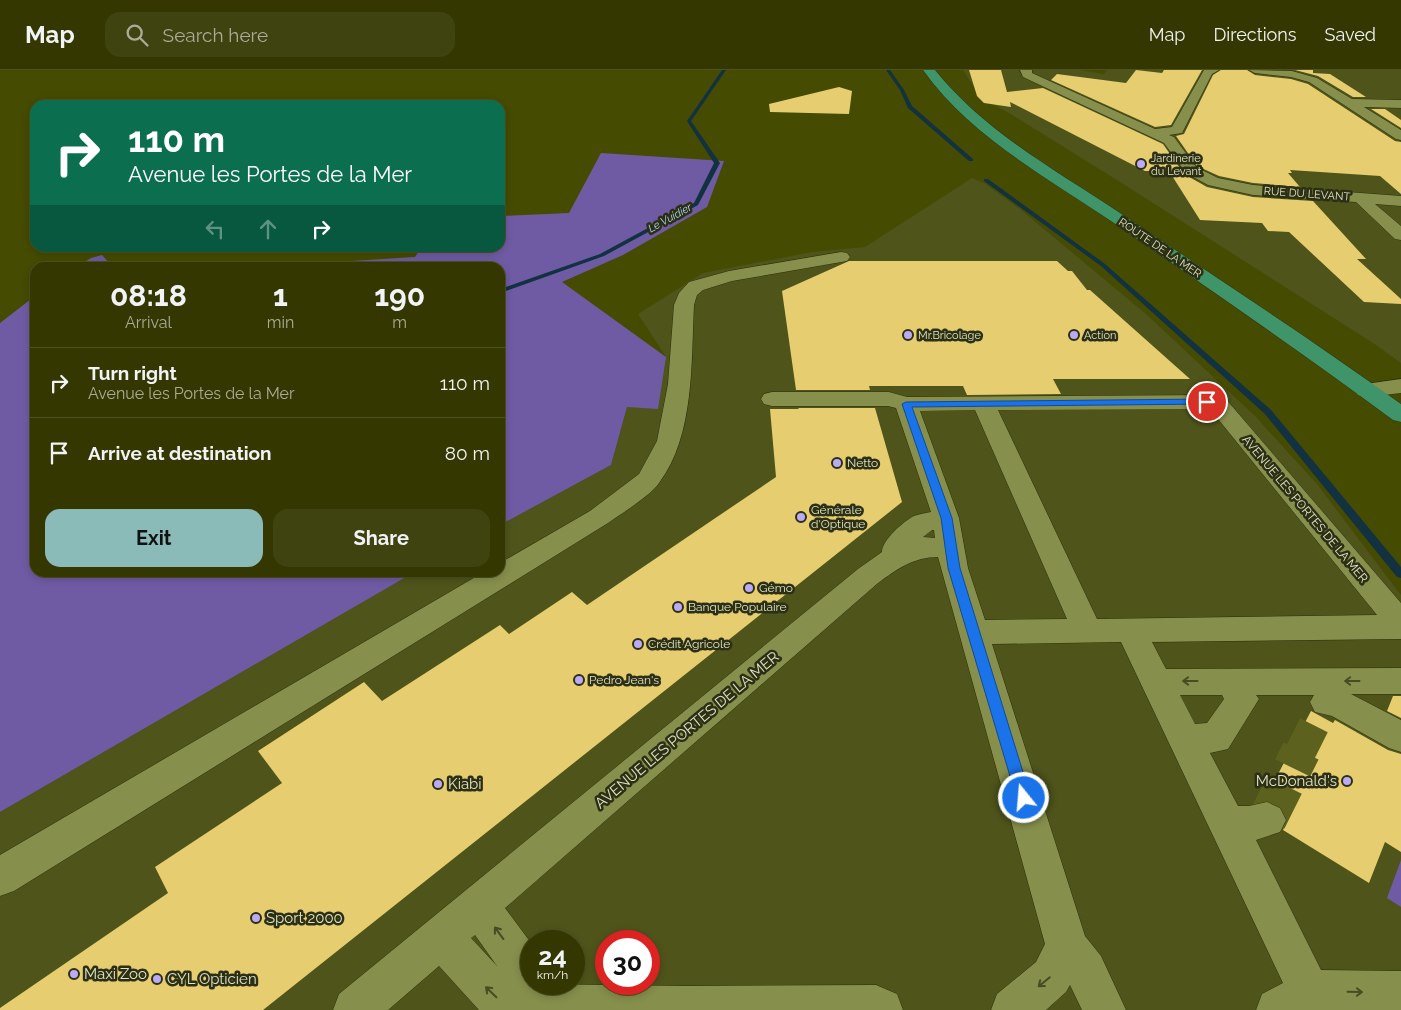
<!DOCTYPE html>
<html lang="en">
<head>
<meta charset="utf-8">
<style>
  :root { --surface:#343800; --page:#3f430f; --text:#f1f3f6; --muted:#a9ac99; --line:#4e5222; --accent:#8bbbb9 }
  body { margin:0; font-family:Raleway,sans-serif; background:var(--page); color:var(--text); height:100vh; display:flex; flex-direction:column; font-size:19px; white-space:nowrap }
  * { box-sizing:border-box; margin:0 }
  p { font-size:16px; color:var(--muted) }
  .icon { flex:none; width:28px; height:28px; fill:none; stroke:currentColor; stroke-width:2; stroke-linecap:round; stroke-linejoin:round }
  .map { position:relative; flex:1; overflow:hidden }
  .panel { position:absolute; left:30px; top:192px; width:475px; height:315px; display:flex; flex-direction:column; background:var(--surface); border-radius:15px; box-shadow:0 2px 8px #0003,0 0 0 1px var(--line) }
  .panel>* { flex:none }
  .top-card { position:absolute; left:30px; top:30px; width:475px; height:152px; border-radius:15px; box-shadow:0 2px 8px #0003,0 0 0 1px var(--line); background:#0b6e4f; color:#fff; overflow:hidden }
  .speed { position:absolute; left:520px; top:860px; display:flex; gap:10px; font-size:25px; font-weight:700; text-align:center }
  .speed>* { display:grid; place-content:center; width:65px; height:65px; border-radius:50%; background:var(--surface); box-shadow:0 2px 8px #0003,0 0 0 1px var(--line); line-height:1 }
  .speed small { font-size:12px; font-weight:400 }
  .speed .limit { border:8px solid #d22; background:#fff; color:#111 }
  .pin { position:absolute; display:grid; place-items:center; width:42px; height:42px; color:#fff; margin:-21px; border:2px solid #fff; border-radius:50%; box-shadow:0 1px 5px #0007 }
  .me { position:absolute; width:55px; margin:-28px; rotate:343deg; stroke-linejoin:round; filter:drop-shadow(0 0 4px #0008) }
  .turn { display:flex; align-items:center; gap:18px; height:105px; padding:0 15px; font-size:22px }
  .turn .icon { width:65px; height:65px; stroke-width:2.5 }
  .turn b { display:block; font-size:35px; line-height:42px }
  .lanes { display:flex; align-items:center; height:48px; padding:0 15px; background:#0003; justify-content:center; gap:25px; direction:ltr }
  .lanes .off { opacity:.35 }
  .eta { display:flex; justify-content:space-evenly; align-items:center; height:85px; text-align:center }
  .eta b { font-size:30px; font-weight:700; line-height:35px }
  .action { display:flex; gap:10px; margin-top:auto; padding:10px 15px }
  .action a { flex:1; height:58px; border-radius:15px; background:var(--accent); color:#111; font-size:20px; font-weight:700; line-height:58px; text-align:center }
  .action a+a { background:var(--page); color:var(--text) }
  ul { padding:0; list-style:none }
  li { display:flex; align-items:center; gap:15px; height:70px; padding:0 15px; border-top:1px solid var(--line) }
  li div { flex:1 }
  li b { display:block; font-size:19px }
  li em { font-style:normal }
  header { display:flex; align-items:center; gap:30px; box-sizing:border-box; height:70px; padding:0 25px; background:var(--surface); border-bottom:1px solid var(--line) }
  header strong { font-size:24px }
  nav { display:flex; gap:28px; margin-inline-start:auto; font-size:18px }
  .search { width:350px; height:45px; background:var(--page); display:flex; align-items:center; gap:12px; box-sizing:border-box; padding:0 18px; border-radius:15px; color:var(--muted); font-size:19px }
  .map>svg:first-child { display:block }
  .built { fill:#4e541a; fill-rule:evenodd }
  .green { fill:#6f5ba3 }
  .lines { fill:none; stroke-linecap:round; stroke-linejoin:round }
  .stream { fill:#123141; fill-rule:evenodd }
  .building { fill:#e6cd70 }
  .minor-tunnel-far1 { stroke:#5c621d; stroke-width:31; stroke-dasharray:31 16; stroke-linecap:butt }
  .minor-tunnel { stroke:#5c621d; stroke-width:39; stroke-dasharray:39 19; stroke-linecap:butt }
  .minor-casing { stroke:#2c2f0c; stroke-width:1 }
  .major-casing { stroke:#2c2f0c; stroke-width:1 }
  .minor { fill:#878f4d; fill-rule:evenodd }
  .major { fill:#40946a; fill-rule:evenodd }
  .oneway { stroke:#474c24 }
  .route { fill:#1a73e8; stroke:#114b97 }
  .poi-dot { fill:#bcaaf6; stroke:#2c2f13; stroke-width:2 }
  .labels { text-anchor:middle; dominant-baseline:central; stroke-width:5; stroke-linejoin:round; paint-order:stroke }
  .far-poi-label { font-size:11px; fill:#dee3c2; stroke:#2c2f13; text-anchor:start }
  .far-street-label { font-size:11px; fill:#dee3c2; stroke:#2c2f13 }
  .far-water-label { font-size:11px; font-style:italic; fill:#abd7f1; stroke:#2c2f13 }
  .poi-label { font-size:12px; fill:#dee3c2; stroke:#2c2f13; text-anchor:start }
  .street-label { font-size:12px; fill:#dee3c2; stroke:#2c2f13 }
  .near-street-label { font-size:15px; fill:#dee3c2; stroke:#2c2f13 }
  .near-poi-label { font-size:15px; fill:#dee3c2; stroke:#2c2f13; text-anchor:start }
</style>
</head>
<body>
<header>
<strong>Map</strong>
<div class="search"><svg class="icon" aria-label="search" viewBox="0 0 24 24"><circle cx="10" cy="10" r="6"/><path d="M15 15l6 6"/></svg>Search here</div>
<nav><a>Map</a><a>Directions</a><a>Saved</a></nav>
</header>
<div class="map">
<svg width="1401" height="940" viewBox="0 0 1401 940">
  <rect width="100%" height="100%" fill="#454b00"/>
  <path class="built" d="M963,0H1079L1104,4L1107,0H1401V293L1376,275L1128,117L1009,43L992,34L984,33Z
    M972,108L984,113L1020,139L1146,244L1255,346L1317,414L1401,525V940H0V742L413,503L500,502V455L611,395L627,337L666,287L638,244L703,203L812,182L865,177ZM531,871H574V914H531ZM606,871H649V914H606Z"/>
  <path class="green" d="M601,83L724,91L707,137L623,185L562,212L666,287L658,339L627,337L611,395L500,455V198L256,197L415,187L421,178H500V146L569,143Z
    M102,185L113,197H77L91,188Z
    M35,226V502L413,503L0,742V253Z
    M1401,790V837L1387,828Z"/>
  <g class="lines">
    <path class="stream" d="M722,0H726L691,51L720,93L698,135L604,186L500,223V219L600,184L694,133L714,93L687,51Z
      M886,0H890L904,20L912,36L973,89V91H969L908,38L900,20Z
      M984,109H988L1105,194L1271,340L1401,497V508L1397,507L1265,344L1101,196L984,111Z"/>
  </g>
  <path class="building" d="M969,0H1001L1007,22L1043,18L1163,74L1184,104L1207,117L1253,127L1313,131L1366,189H1357L1401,229V234L1364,232L1289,162L1268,161L1262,153L1200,150L1169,101H1145L1010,32L1011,37L984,33L977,26Z
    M1136,0L1162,3L1164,0H1202L1171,55L1155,57L1051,10L1057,4L1126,13Z
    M1221,0H1247L1255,5L1291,9L1308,14L1395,71L1401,72V124L1380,106L1290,100L1292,103H1288L1300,117L1253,113L1219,106L1197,96L1176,66L1184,64L1213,5Z
    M1295,0H1313V3L1330,4L1366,27H1353L1318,6Z
    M839,17L852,21L849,44L770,42L769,34Z
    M1371,39H1385L1401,50V58Z
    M849,191H1057L1068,201H1072L1087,220H1090L1190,309H1053L1061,324L967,325L963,316H869L870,320H796L782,221Z
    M798,338H875L902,432L263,940H0V938L168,823L155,797L282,713L258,681L364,612L382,631L500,555L509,564L572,522L587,535L776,407L770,339H799Z
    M1393,626H1401V648L1387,641Z
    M1311,641L1333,653L1335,650L1388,680L1401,684V782L1385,772L1369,813L1283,760L1288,749L1282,737L1268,730L1264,731Z"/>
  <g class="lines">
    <path class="minor-tunnel-far1" d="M1300,683L1319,645"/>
    <path class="minor-tunnel" d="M1267,750L1301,681"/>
    <defs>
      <path id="minor" d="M1020,0H1032V3L1155,59L1172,57L1204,0H1219L1212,4L1182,63L1169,65L1174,67L1196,97L1218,108L1253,115L1401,126V136L1375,134L1401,156V170L1395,169L1356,132L1253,125L1208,115L1186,103L1164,73L1023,7Z
        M1249,0L1292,1L1317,8L1352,29L1401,30V38L1364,37L1401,60V70L1396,69L1309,12L1291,7L1255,3Z
        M841,182L847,183L850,187L847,191L732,211L703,220L697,225L694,235C691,292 695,365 659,413C650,426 622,443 608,453L14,821L0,826V785L484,502H500V493L590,441L639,404L657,371L668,314L674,235L679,223L689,212L729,201Z
        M1401,309V323L1366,327L1358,325L1355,320L1358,315Z
        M772,322H889L907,327L1216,325L1224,327L1401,533V569L1152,572L1166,599L1401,598V624H1351L1401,650V682L1389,678L1332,646L1315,642L1310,632L1314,625H1256L1259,629L1228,679L1210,683L1238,736H1249L1267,732L1280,738L1286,750L1280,762L1256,770L1321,900L1401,901V940H1256L1262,924L1283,913L1121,572L992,574L1085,866L1101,886L1126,940H1082L1070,915L1066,922L1046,940H991L997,924L1036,892L1045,874L938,487C914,487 897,499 878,513L505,838L531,873V914L687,916L876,915L897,924L903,940H479L439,896L388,940H333L339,924L858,499L882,482C882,470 904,451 914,446C919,444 926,443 931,442L896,338L888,336H772L764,334L761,329L764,324ZM1210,339L1377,545L1097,549L998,340ZM975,340L1067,549L985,550L968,498L959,448L920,341ZM932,460H934L935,468L923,467ZM1180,625H1222L1224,629L1207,653L1195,654ZM475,865L497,896L471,868Z"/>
      <path id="major" d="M923,0H935C985,62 1054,99 1120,143C1214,206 1309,268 1401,334V352L1393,350C1300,281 1206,217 1111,151C1045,106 971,67 923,0Z"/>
    </defs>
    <use href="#minor" class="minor-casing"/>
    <use href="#major" class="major-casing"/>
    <use href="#minor" class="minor"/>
    <use href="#major" class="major"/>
  </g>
  <defs><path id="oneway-shaft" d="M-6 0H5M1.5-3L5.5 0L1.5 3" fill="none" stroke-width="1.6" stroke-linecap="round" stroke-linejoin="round" transform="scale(1.25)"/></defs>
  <g class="oneway">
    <use href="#oneway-shaft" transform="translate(1190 611) rotate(180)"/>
    <use href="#oneway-shaft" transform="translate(1352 611) rotate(-180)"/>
    <use href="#oneway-shaft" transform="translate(499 863) rotate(-126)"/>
    <use href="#oneway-shaft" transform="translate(1044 912) rotate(141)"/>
    <use href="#oneway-shaft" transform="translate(491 922) rotate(-136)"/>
    <use href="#oneway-shaft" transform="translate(1355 922) rotate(1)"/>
  </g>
  <path class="route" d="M1207,329L1210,330V334L912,337L952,448L960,498L1031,728L1029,733L1024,735L1018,733L948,498L941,448L902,334L906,332Z"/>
  <g class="poi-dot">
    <circle cx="1141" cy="94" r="5"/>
    <circle cx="908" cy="265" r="5"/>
    <circle cx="1074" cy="265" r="5"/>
    <circle cx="837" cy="393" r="5"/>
    <circle cx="801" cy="447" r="5"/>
    <circle cx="749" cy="518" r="5"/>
    <circle cx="678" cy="537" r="5"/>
    <circle cx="638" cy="574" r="5"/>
    <circle cx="579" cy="610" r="5"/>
    <circle cx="1347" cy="711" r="5"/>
    <circle cx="438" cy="714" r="5"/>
    <circle cx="256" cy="848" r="5"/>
    <circle cx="74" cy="904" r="5"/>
    <circle cx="157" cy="909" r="5"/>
  </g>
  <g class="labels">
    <g class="far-poi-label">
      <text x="1151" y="88">Jardinerie<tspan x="1151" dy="13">du Levant</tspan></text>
      <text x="918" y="265">Mr.Bricolage</text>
      <text x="1084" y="265">Action</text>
    </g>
    <g class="far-street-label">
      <text transform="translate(1307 124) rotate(4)">RUE DU LEVANT</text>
      <text transform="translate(1160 178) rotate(34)">ROUTE DE LA MER</text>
    </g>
    <g class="far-water-label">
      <text transform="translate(670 148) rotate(-29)">Le Vuidier</text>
    </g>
    <g class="poi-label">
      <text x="847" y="393">Netto</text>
      <text x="811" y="440">Générale<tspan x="811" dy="14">d'Optique</tspan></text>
      <text x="759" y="518">Gémo</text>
      <text x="688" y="537">Banque Populaire</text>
      <text x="648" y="574">Crédit Agricole</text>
      <text x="589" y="610">Pedro Jean's</text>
    </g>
    <g class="street-label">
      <text transform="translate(1305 439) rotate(50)">AVENUE LES PORTES DE LA MER</text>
    </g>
    <g class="near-street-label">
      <text transform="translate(687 660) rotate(-40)">AVENUE LES PORTES DE LA MER</text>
    </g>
    <g class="near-poi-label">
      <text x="1337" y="711" text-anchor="end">McDonald's</text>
      <text x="448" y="714">Kiabi</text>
      <text x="266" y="848">Sport 2000</text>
      <text x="84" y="904">Maxi Zoo</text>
      <text x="167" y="909">CYL Opticien</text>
    </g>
  </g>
</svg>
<div class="speed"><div>24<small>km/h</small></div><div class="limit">30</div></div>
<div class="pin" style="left:1207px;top:332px;background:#d93025"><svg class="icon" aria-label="arrive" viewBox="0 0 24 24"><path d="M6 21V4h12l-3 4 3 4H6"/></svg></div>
<svg class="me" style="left:1024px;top:728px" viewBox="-20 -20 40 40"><circle r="17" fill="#1a73e8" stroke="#fff" stroke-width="3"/><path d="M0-11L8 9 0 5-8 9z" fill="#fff"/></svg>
<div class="top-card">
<div class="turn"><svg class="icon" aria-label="right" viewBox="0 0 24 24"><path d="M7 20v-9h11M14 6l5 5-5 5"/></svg><div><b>110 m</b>Avenue les Portes de la Mer</div></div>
<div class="lanes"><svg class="icon off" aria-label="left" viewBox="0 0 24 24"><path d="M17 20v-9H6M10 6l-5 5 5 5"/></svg><svg class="icon off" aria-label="ahead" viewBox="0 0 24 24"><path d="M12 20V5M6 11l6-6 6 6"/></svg><svg class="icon" aria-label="right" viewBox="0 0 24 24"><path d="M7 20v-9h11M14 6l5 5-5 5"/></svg></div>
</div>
<section class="panel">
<div class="eta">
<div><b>08:18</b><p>Arrival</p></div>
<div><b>1</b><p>min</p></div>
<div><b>190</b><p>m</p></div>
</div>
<ul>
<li><svg class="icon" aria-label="right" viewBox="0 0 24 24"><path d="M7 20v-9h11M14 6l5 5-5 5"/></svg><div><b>Turn right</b><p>Avenue les Portes de la Mer</p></div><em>110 m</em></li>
<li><svg class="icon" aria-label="arrive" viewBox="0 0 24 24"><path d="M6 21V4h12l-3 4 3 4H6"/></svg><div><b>Arrive at destination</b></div><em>80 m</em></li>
</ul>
<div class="action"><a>Exit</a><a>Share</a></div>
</section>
</div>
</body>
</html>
